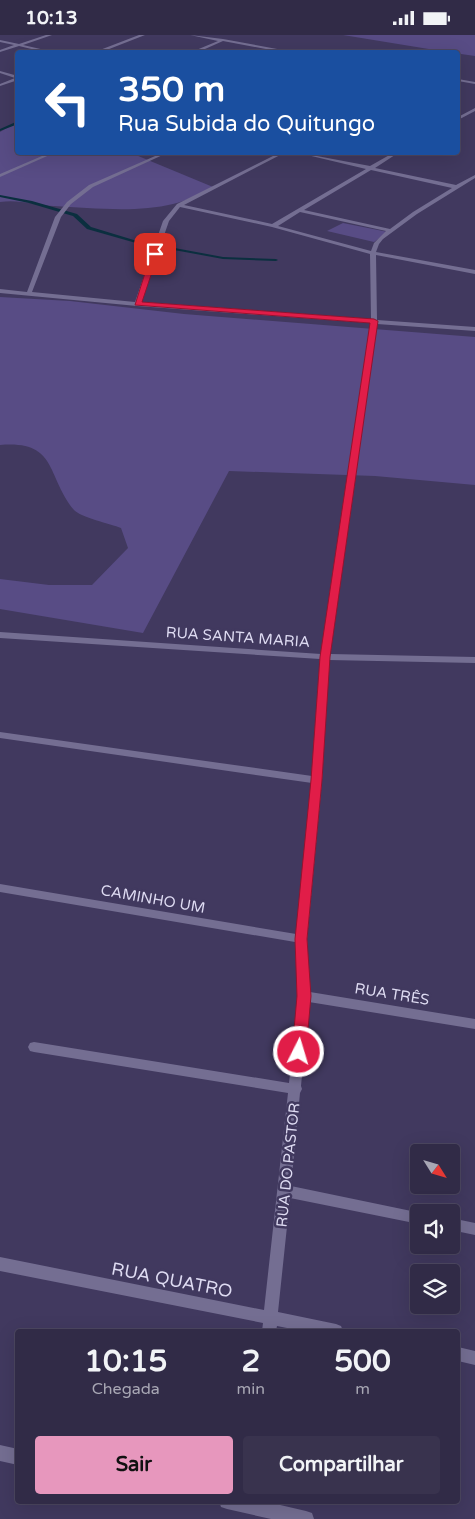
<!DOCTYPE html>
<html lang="pt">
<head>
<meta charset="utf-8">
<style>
  :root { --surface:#312b47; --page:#39334e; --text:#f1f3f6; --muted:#a8a7b4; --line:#4c4760; --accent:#e797bd }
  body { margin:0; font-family:"Varela Round",sans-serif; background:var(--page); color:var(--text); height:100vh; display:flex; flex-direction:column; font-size:19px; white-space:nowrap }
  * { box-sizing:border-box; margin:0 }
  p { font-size:16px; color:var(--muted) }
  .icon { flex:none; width:28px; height:28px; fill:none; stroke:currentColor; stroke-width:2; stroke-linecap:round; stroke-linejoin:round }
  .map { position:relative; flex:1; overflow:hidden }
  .details { position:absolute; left:15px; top:1294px; width:445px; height:175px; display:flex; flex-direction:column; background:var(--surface); border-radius:5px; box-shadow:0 5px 20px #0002,0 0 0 1px var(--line) }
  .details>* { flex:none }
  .guide { position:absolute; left:15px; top:15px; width:445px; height:105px; border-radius:5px; box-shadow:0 5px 20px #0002,0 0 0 1px var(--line); background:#1a4fa0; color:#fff; overflow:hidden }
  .needle { width:32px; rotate:127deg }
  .fabs { position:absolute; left:410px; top:1109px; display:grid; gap:10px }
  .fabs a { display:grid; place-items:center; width:50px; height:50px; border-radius:5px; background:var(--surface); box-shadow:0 5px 20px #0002,0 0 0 1px var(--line); font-size:25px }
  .pin { position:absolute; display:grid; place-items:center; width:42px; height:42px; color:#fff; margin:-21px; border-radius:10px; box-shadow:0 2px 8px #0006 }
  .me { position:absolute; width:55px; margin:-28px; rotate:5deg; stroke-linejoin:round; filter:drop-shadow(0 0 4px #0008) }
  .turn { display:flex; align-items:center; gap:18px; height:105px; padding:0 20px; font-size:22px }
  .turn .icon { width:65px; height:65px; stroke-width:2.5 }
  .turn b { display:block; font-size:35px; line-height:42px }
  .eta { display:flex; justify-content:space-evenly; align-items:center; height:85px; text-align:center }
  .eta b { font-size:30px; font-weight:700; line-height:35px }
  .button { display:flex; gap:10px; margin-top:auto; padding:10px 20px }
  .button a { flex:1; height:58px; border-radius:5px; background:var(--accent); color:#111; font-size:20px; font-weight:700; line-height:58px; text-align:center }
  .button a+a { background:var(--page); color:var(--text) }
  .status { display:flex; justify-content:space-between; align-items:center; height:35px; padding:0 25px; background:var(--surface); direction:ltr }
  .status svg { height:14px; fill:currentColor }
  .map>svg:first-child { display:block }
  .green { fill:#584c85 }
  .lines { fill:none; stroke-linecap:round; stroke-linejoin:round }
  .stream { fill:#0b2f3f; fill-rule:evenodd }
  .minor { fill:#746e92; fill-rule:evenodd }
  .route { fill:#e11d48; stroke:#92132f }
  .labels { text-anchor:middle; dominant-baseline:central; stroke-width:5; stroke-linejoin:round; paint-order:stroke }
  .street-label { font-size:15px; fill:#dedbf2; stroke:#41395f }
  .near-street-label { font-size:18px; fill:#dedbf2; stroke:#41395f }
</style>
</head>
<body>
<div class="status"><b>10:13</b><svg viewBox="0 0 49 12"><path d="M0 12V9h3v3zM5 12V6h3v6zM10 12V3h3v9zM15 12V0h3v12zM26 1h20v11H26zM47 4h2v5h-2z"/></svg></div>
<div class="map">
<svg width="475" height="1484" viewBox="0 0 475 1484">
  <rect width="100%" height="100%" fill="#41395f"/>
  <path class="green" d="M343,0H475V21L447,17Z
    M17,87L18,118H131L213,152L210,156C198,160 186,166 173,169C137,178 91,173 54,171C36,170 18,164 0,167V97Z
    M343,188L388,197L374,207L327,196Z
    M0,262L70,266L184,279L475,302V450L375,441L229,436L143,598L0,574V544L49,550H92L128,513L121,493C111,489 80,482 74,475C46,441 58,405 0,410Z"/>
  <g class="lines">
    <path class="stream" d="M18,86V89L0,96V94Z
      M0,160L32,166L77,179L91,192L137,206L223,222L276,224L278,225L276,226L223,224L136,208L87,194L73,181L29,168L0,162Z"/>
    <path class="minor" d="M46,0H52L23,10L58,18H48L19,11L0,17V15L14,10L0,7V5L19,9Z
      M139,0H145L99,18H92Z
      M190,0L223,4L299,18H287L223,6L196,18H189L218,6Z
      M0,36L18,41V45L0,51V49L15,43L0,38Z
      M458,44L475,47V49L458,46Z
      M475,73V76L458,85V82Z
      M49,118H54L0,142V139Z
      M162,118H167L93,152L71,169L61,182L32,257L135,267L163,186L177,169L279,118H284L184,170L272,189L366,134L303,119L301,118L370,131L393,118H398L375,133L456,150L475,140V143L417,179L383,204L379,209L376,217L475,235V239L376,220L377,285L475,292V296L377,289L330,619L475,622V628L329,625L322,745L307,904L310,957L475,984V994L309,967L301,1051L302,1054L300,1058L291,1151L421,1178H419V1189L290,1163L278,1277L336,1289L341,1291L343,1296H302L277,1291L276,1296H262L263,1288L0,1236V1222L264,1275L288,1058L34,1017L30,1016L28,1012L30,1008L34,1007L289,1048L298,961L295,907L0,857V849L296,899L312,748L0,703V697L312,741L320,624L0,603V597L321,619L371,288L137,271L0,258V254L27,257L55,182L67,167L89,150ZM371,135L452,153L413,177L390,194L304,175ZM180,172L272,192L370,219L371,284L141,267L169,186ZM300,177L386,196L374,208L371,216L278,191Z
      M451,1183L475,1188V1200L451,1195Z
      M458,1312L475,1316V1330L458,1326Z
      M0,1410L18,1414V1430L0,1426Z
      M219,1466H263L306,1476L312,1478L314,1484H271L227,1474L221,1472Z"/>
  </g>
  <path class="route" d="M155,217L158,219L142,267L374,284L378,286L330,622L322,745L307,904L311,961L306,1017L304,1021L299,1023L294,1021L292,1017L297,961L295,904L311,745L320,622L370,288L135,270L151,219Z"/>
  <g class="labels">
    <g class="street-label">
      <text transform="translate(238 602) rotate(4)">RUA SANTA MARIA</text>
      <text transform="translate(153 864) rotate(10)">CAMINHO UM</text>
      <text transform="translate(392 959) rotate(9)">RUA TRÊS</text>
      <text transform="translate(288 1130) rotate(-84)">RUA DO PASTOR</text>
    </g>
    <g class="near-street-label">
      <text transform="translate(172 1245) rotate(11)">RUA QUATRO</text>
    </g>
  </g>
</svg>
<div class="fabs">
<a><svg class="needle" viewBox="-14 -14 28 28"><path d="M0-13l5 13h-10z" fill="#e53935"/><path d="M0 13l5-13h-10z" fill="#a8a7b4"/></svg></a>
<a><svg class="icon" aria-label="sound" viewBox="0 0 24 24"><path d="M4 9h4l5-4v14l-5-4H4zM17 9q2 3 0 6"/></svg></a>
<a><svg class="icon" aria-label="layers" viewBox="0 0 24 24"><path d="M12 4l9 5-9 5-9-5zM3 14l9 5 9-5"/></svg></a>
</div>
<div class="pin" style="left:155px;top:219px;background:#d93025"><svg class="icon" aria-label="arrive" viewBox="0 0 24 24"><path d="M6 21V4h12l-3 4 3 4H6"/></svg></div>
<svg class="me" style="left:299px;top:1017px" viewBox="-20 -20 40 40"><circle r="17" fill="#e11d48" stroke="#fff" stroke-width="3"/><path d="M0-11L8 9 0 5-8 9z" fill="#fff"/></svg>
<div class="guide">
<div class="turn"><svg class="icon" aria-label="left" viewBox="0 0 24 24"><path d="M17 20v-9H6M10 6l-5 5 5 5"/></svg><div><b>350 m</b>Rua Subida do Quitungo</div></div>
</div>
<section class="details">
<div class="eta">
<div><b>10:15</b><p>Chegada</p></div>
<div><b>2</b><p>min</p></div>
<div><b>500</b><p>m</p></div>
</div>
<div class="button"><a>Sair</a><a>Compartilhar</a></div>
</section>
</div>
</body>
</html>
